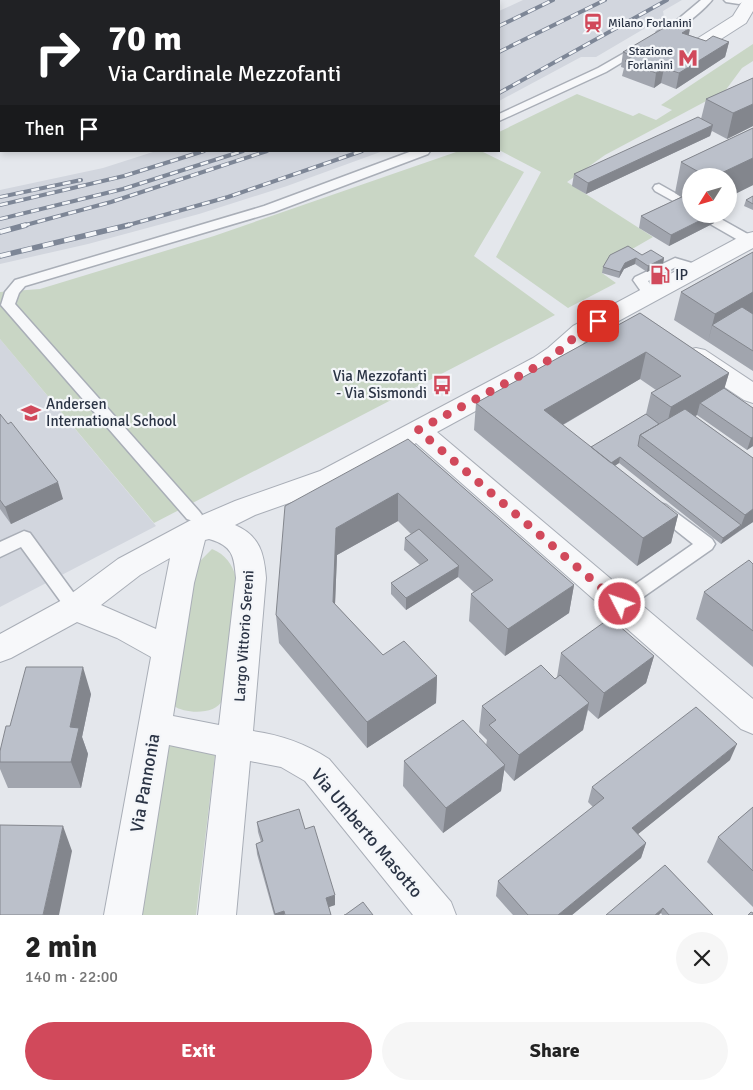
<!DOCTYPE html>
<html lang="en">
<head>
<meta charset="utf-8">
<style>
  :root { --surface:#fff; --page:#f6f6f6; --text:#222; --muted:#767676; --accent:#d1495b }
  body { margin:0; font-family:Signika,sans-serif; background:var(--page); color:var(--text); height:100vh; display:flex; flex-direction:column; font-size:19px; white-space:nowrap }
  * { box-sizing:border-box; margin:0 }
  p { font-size:16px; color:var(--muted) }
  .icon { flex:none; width:28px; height:28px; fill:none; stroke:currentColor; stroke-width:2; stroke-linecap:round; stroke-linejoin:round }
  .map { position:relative; height:915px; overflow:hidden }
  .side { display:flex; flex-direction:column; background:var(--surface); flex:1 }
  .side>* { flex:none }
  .banner { position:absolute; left:0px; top:0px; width:500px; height:152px; box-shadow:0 2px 8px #0003; background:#202124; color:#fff; overflow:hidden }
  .needle { width:32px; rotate:233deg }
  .controls { position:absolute; left:682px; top:168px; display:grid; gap:10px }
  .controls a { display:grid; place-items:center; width:55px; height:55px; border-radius:50%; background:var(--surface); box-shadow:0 2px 8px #0003; font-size:25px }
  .pin { position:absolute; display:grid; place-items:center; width:42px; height:42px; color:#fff; margin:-21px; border-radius:10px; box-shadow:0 2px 8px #0006 }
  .me { position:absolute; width:55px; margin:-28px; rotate:311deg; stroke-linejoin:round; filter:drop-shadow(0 0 4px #0008) }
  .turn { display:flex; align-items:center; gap:18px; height:105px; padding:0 25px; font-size:22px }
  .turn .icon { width:65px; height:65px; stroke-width:2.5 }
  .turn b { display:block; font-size:35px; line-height:42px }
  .then { display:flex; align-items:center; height:48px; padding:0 25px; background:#0003; gap:10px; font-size:19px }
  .round { display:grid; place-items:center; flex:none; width:52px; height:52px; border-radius:26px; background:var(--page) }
  .overview { display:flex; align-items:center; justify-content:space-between; height:85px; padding:0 25px }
  h1 { font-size:30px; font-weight:700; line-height:38px }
  .button { display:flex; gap:10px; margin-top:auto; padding:10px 25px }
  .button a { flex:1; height:58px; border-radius:30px; background:var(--accent); color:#fff; font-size:20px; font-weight:700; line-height:58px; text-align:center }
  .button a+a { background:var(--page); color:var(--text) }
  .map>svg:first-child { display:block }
  .built { fill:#d2d6de }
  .green { fill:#c9d6c5 }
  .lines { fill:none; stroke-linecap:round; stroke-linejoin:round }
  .lane-casing { stroke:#a9aeb7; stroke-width:3 }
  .street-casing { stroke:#a9aeb7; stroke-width:2 }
  .lane { fill:#f7f8fa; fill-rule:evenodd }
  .street { fill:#f7f8fa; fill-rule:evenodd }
  .rail-far1-casing { stroke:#7d8696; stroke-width:4 }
  .rail-casing { stroke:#7d8696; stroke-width:5.5 }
  .rail-far1 { stroke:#f4f6f9; stroke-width:2.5; stroke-dasharray:8; stroke-linecap:butt }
  .rail { stroke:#f4f6f9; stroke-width:4; stroke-dasharray:11; stroke-linecap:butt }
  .wall { fill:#a1a5ae; fill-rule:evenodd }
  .shaded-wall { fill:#83868d }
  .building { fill:#bbc0ca; stroke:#83868d }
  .route { stroke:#d1495b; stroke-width:9; stroke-dasharray:0 16.2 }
  .labels { text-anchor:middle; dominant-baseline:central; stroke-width:4.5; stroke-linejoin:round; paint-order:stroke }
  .far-poi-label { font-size:12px; fill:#2b3445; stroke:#f4f6f9; text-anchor:start }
  .poi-label { font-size:15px; fill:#2b3445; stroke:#f4f6f9; text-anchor:start }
  .street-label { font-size:15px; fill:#2b3445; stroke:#f4f6f9 }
  .near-street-label { font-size:18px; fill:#2b3445; stroke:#f4f6f9 }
</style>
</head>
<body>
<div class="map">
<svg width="753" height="915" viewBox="0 0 753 915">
  <rect width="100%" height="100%" fill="#e4e7ec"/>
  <path class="built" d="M523,0H682L663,11L664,17L596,57H581L499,101V11Z
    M156,151H383L287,186L199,214L88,244L0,264V190L103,168Z
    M0,339L156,526L0,607Z"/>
  <path class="green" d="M753,44V61L742,68L725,91L605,155L567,182L653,237L627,252L602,273L616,283L568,308L496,257L541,172L499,150V132L577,94L633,116L639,113L656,120L672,110L661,105Z
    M459,151H481L524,172L474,256L555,315L154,523L0,339V292L40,289L214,236Z
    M212,549C225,554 233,565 236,578L222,700C217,715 185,714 174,706L193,572L200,561Z
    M172,745L215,753V756L196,915H138L166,749Z"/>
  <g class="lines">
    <defs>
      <path id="lane" d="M701,0H712C703,11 671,39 657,36L656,34L657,32L676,21Z
        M724,0H743L744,1L739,4L726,2Z
        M640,44L645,47L644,49L606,72L499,121V114L598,68Z
        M412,151H430L428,154L274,212L25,286L19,293L15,304L199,511L202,515L199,519L193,521L187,519L1,305L5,292L15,280L264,206Z
        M659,184L691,202V211L655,191L653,188L655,185Z
        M697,214H712L753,237V244H745L698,217Z
        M675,258L702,266L704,269L697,273L676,267L648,281L657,294L655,297H645L633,280L635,277Z
        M660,503L666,505L712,539L715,544L712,549L626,609L620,611L614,609L611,604L614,599L693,544L654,513L652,509L654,505Z
        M24,531L30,533L81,603L84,608L81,613L75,615L69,613L21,547L0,557V542Z"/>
      <path id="street" d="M743,0H753V11L746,23L696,55L690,56L684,55L681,51L684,47L733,16Z
        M753,232V248L591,336L566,360L551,370L437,432L753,699V734L741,729L416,443L340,485L255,515L235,525C260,536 264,553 266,578L253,731C281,735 305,743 329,759L451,902L456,915H413L305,781L281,767L250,761L236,915H198L216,755L169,745L142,915H104L151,657L117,638L77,622L11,658L0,662V634L64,599L118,559L193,519L235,501L320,471L533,358L548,348L573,326L745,234ZM209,539C233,546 234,556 236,578L219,725L173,716L194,583L205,540ZM170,558L156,629L101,605L140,575Z
        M696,348L705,350L753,382V403L744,400L687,362L683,356L687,350Z"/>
    </defs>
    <use href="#lane" class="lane-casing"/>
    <use href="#street" class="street-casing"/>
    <use href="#lane" class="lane"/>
    <use href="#street" class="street"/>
    <defs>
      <path id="rail-far1" d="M313,1L318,0
        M328,1L332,0
        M349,1L354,0
        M366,1L370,0
        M499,26L553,0
        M499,52L605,0
        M499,93L667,0
        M0,197L81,180
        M0,205L124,176L204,151
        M0,219L123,189L243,151
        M22,226L111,202L267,151
        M125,226L228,197L362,151"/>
      <path id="rail" d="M0,232L26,225
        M0,256L129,225"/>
    </defs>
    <use href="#rail-far1" class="rail-far1-casing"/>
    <use href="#rail" class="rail-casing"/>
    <use href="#rail-far1" class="rail-far1"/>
    <use href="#rail" class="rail"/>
  </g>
  <path class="wall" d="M690,28L689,35L706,41L729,42L725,57L676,89L661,83L654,88L622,76L624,68L621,67L623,52Z
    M753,78V126L727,139L712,131L710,136L586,194L572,186L574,174L701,119L706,99Z
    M753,128V185L729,197V176H691V214H716L714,223L669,246L639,228L641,216L681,197L675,193L681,162Z
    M753,196V210L744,206L746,200Z
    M753,252V371L674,320L681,292Z
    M642,255L664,258L663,264L647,272L635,264L624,269L619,278L602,273L603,267Z
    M640,313L729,373L724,388L753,408V446L747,450L697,415L695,416L753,458V522L721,544L619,463L615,466L678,515L671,543L637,566L474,430L476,403ZM640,379L656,390L651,393L646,414L591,447L563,425Z
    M0,414L63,499L11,524L0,509Z
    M408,439L574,585L569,613L505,656L469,621L471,594L474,592L458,577L406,610L391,594V583L420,565L404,550L405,538L411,534L398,521L337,555L335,604L383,655L437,676L436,703L367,748L279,643L276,615Z
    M753,564V667L696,619L704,592Z
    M561,653L654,656L646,683L598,719L588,710L583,730L514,781L504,770L501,791L443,833L403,786L404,761L486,745L487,740L479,732L482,706L555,679L557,677Z
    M91,694L82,737L88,754L81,788H8L0,769V751L10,726Z
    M730,760L638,834L646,843L641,858L572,915H513L496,896L498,881L593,807L588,802L592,787Z
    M753,807V907L707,862L718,837Z
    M257,822L305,829L335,905L329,907L331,915H274L257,854L256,844L261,842L258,832Z
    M665,865L713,915H662L661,913Z"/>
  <path class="shaded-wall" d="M690,28L687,42L682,33Z
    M729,42L725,57L676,89L679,73Z
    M664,68L661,83L654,88L656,73Z
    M753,104V126L727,139L733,113Z
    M713,125L710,136L586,194L588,183Z
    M753,158V185L729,197V176H715Z
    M713,214H716L714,223L669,246L671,235Z
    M636,258L635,264L624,269L619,278L620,272L625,263Z
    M664,258L663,264L647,272L648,266Z
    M753,292V315L712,325L708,342L715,314Z
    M646,352L640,379L540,438L544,410Z
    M729,373L721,400L700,403L697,415L651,443L666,429L671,407Z
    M753,437V446L747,450L751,438Z
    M620,457L619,463L605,472L606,466Z
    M58,482L63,499L11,524L5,507Z
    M398,493V521L337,555L334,629L333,602L336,528Z
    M753,509V522L739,531L745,515Z
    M678,515L671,543L637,566L643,538Z
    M741,525L739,531L721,544L723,538Z
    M459,566L458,577L406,610V598Z
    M574,585L569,613L505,656L508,629Z
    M654,656L646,683L598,719L604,693Z
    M83,667L91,694L82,737L88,754L81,788L71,762L70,727Z
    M437,676L436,703L367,748V722Z
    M589,703L583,730L514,781L519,755Z
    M737,744L730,760L627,843L632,828Z
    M505,765L501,791L443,833L446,808Z
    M63,826L72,851L59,915H43Z
    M646,843L641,858L572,915H558Z
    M335,895V905L326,908V898Z
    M663,908L661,913L659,915H655Z
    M284,911V915H275V914Z"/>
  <path class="building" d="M674,22L690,28L682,33L706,41L713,36L729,42L679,73L664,68L656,73L625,61L633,56L623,52Z
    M753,78V104L733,113L706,99Z
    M698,117L713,125L588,183L574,174Z
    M753,128V158L715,176H706L681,162Z
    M686,195L691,198V214H713L671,235L641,216Z
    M753,196V204L746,200Z
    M628,246L642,255L651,250L664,258L648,266L636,258L625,263L620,272L603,267L610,255Z
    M753,252V292L715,314L681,292Z
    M742,307L753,314V351L712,325Z
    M640,313L729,373L671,407L651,393L681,376L646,352L544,410L678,515L643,538L476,403Z
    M724,388L753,408V437L751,438L700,403Z
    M685,409L753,458V509L745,515L640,435Z
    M0,414L8,424L11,422L58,482L5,507L0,500Z
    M646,414L659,424L640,435L638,446L741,525L723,538L620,457L611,463L591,447Z
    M408,439L574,585L508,629L471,594L493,580L398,493L336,528L333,602L383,655L404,641L437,676L367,722L276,615L285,506Z
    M419,529L459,566L406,598L391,583L428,560L405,538Z
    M749,560L753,564V631L704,592Z
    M610,618L654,656L604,693L561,653Z
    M541,665L555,679L560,675L589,703L519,755L489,725L496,720L482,706Z
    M26,667H83L70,727L79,728L71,762H0V751L6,726H10Z
    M696,707L737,744L632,828L646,843L558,915H528L498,881L604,798L592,787Z
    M463,720L505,765L446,808L404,761Z
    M753,807V871L718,837Z
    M299,809L305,829L314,826L335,895L326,898L331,915H285L284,911L275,914L256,844L263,841L257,822Z
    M0,825L63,826L43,915H0Z
    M665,865L713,915H669L663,908L655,915H606Z
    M363,902L373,915H344H345Z
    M751,912L753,913V915H748Z"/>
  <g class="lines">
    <path class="route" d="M598,321L578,334L549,360L418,430L620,604"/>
  </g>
  <defs>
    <symbol id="station-bare" viewBox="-9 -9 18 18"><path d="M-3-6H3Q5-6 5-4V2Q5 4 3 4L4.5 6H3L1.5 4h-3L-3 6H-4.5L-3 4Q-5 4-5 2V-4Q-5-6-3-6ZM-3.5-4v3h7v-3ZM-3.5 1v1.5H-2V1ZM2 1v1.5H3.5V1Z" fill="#d1495b" stroke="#f4f6f9" stroke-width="2.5" paint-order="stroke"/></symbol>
    <symbol id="metro-bare" viewBox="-9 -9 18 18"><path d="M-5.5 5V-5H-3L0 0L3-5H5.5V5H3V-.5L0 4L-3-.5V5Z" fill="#d1495b" stroke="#f4f6f9" stroke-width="2.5" paint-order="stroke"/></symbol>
    <symbol id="fuel-bare" viewBox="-9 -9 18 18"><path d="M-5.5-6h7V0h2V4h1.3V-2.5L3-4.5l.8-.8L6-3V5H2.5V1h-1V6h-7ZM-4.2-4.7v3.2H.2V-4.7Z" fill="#d1495b" stroke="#f4f6f9" stroke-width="2.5" paint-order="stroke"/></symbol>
    <symbol id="bus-bare" viewBox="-9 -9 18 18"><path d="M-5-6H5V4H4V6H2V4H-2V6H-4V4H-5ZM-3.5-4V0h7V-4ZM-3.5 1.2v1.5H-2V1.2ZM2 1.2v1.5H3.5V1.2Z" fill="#d1495b" stroke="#f4f6f9" stroke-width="2.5" paint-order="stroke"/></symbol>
    <symbol id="school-bare" viewBox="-9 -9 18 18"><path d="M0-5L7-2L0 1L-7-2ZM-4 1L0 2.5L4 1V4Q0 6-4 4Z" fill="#d1495b" stroke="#f4f6f9" stroke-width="2.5" paint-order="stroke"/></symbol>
  </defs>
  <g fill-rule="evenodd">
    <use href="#station-bare" x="579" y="9" width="28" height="28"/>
    <use href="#metro-bare" x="674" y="44" width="28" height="28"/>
    <use href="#fuel-bare" x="646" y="261" width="28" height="28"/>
    <use href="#bus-bare" x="428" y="371" width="28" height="28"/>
    <use href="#school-bare" x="17" y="399" width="28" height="28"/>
  </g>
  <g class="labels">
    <g class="far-poi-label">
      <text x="608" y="23">Milano Forlanini</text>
      <text x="673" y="51" text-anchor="end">Stazione<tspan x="673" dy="14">Forlanini</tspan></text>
    </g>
    <g class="poi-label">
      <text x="675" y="275">IP</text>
      <text x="427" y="376" text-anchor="end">Via Mezzofanti<tspan x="427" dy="17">- Via Sismondi</tspan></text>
      <text x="46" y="404">Andersen<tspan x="46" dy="17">International School</tspan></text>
    </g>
    <g class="street-label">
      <text transform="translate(244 636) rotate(-86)">Largo Vittorio Sereni</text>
    </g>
    <g class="near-street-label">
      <text transform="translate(145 783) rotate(-80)">Via Pannonia</text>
      <text transform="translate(367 833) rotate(50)">Via Umberto Masotto</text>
    </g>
  </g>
</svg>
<div class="controls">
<a><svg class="needle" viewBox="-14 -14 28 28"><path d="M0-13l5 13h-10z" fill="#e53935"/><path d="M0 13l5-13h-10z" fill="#767676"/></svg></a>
</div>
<div class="pin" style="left:598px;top:321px;background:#d93025"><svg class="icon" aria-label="arrive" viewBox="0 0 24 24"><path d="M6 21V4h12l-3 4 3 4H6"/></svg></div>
<svg class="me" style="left:620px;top:604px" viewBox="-20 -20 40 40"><circle r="17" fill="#d1495b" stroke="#fff" stroke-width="3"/><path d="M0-11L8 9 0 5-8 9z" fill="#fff"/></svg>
<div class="banner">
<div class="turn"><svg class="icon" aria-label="right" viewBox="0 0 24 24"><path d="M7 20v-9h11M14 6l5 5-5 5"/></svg><div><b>70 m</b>Via Cardinale Mezzofanti</div></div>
<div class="then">Then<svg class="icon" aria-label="arrive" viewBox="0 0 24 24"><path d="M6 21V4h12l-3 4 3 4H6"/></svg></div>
</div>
</div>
<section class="side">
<div class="overview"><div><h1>2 min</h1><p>140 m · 22:00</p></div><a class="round"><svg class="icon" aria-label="close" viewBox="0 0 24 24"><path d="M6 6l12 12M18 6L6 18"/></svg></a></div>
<div class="button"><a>Exit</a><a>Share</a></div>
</section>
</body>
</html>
